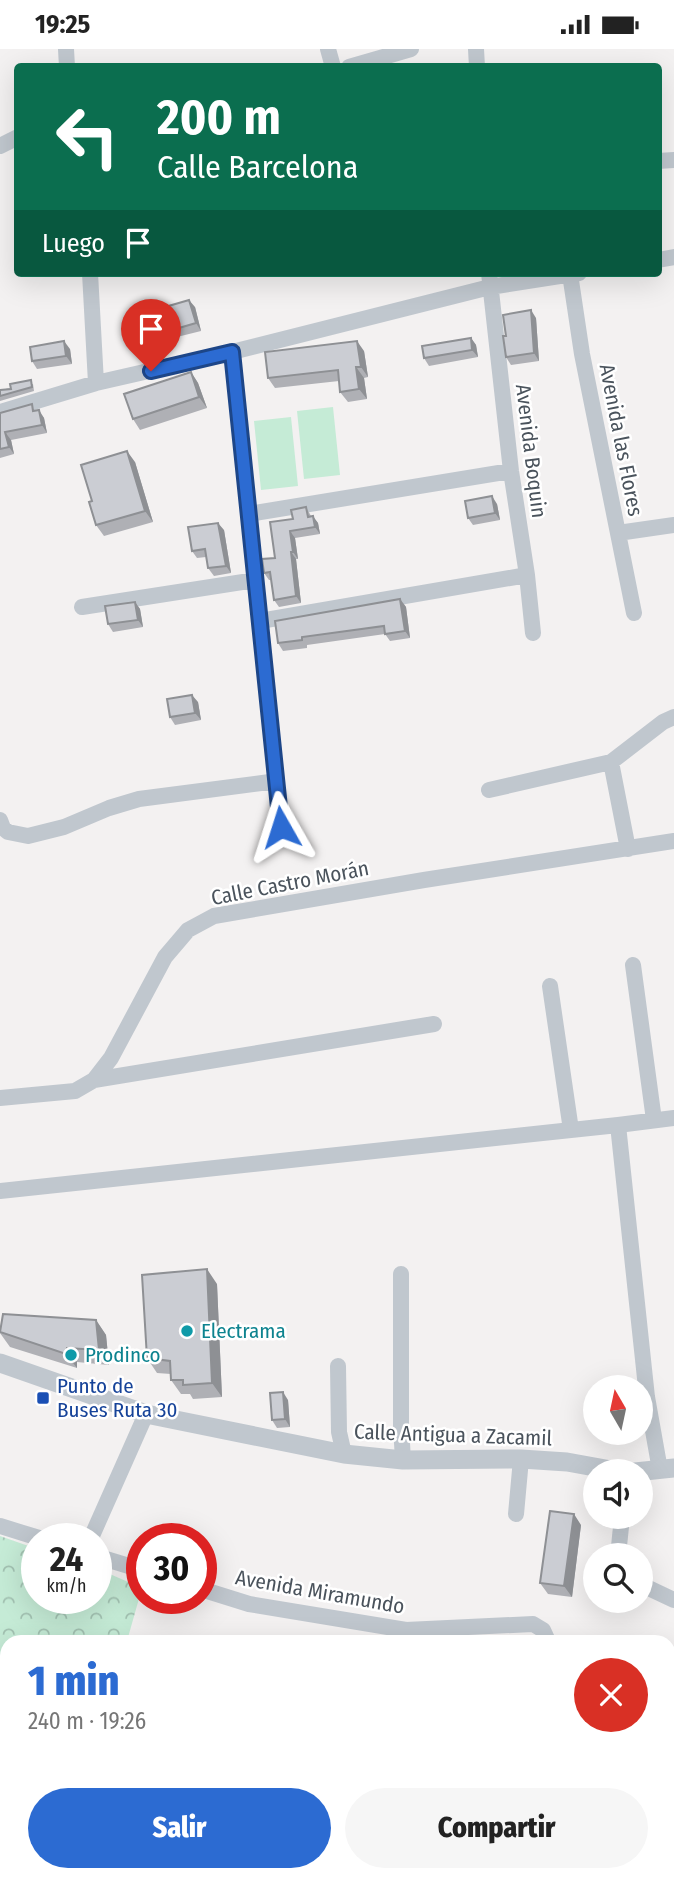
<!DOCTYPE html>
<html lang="es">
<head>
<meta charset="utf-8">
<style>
  :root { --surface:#fff; --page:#f6f6f6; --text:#222; --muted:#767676; --accent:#2c6bd2 }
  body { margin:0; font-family:"Fira Sans Condensed",sans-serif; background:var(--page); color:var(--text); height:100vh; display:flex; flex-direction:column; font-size:26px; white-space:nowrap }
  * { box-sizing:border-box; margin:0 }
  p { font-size:23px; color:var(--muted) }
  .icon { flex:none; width:38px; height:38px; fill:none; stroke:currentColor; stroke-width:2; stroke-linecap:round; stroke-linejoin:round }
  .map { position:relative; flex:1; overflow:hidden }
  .drawer { position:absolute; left:0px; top:1586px; width:676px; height:247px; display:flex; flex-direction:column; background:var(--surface); border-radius:21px 21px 0 0; box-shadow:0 7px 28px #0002 }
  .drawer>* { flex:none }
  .top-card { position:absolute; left:14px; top:14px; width:648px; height:214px; border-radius:7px; box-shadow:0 7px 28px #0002; background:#0b6e4f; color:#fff; overflow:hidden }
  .needle { width:46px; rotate:351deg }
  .controls { position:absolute; left:583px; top:1326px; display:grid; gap:14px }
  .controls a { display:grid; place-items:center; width:70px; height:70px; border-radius:50%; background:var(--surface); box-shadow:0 7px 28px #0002; font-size:35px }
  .speed { position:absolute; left:21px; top:1474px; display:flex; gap:14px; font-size:35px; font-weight:700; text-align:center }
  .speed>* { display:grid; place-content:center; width:91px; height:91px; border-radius:50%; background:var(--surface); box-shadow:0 7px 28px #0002; line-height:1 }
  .speed small { font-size:18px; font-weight:400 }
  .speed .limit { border:10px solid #d22; background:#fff; color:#111 }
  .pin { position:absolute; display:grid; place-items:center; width:60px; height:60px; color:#fff; margin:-72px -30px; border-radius:50% 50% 50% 0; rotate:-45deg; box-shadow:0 0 7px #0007 }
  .pin .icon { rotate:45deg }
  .me { position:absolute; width:77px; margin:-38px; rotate:354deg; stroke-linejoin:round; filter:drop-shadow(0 0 5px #0008) }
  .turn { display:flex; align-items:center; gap:24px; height:147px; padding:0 28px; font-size:32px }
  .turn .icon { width:91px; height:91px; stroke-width:2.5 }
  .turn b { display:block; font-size:49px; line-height:60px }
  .then { display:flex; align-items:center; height:66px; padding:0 28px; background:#0003; gap:14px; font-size:26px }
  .round { display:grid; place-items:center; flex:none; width:74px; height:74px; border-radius:37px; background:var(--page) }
  .summary { display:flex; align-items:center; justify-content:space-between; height:119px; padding:0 28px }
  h1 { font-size:42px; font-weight:800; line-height:52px; color:var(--accent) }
  .action { display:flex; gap:14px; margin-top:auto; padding:14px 28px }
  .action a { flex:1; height:80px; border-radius:42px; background:var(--accent); color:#fff; font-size:28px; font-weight:800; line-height:80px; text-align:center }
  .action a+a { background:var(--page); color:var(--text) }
  .status { display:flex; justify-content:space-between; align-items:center; height:49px; padding:0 35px; background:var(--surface); direction:ltr }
  .status svg { height:19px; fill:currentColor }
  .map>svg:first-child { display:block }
  .park { fill:url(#park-crowns) }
  .garden { fill:#c5ebd6 }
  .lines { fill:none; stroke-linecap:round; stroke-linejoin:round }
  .minor { stroke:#c0c7ce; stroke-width:16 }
  .tertiary { stroke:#c0c7ce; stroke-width:19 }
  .wall { fill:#afb0b5 }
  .shaded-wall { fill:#8e9094 }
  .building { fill:#cbcdd3; stroke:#8e9094; stroke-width:2 }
  .route-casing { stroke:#1d4688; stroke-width:18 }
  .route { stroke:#2c6bd2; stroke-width:12 }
  .culture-dot { fill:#0f9aa8; stroke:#fff; stroke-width:2.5 }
  .transit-dot { fill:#1a4fb4; stroke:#fff; stroke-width:2.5 }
  .labels { text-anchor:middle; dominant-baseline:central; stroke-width:5; stroke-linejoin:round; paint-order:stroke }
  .street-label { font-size:21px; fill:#4a535c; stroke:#fff }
  .culture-label { font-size:21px; fill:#0d838f; stroke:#fff; text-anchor:start }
  .transit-label { font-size:21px; fill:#164399; stroke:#fff; text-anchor:start }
</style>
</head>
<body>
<div class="status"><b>19:25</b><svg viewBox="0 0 49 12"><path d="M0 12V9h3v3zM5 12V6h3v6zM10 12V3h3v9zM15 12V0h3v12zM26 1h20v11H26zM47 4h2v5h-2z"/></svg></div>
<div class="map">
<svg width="674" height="1831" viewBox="0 0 674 1831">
  <defs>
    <pattern id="park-crowns" width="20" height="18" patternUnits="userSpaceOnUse" patternTransform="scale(1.75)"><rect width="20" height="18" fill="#c5ebd6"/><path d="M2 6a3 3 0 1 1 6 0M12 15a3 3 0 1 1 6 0" fill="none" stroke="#a2c1b1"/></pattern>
  </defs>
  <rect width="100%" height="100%" fill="#f3f1f1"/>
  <path class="park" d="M0,1487L37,1500V1549H96V1519L142,1539L127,1592H7V1758L0,1762Z"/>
  <path class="garden" d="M333,358L340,426L304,430L297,362Z
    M291,368L298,437L261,441L254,372Z"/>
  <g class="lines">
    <path class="minor" d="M66,0L67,18
      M328,0L333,18
      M476,0L477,18
      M349,18L411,0
      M0,97L18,88
      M658,112L674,111
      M658,211L674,208
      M90,224L96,334
      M489,224L511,422L527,526L533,584
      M570,225L582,305L634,564
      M232,303L281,777
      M0,363L96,334L232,303L490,238L579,224
      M249,465L511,422
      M618,484L674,476
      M82,558L256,531
      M260,572L527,526
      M611,713L628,800
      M489,741L611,713L663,673L674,668
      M0,771L3,779L8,783L28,787L64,778L109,759L139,750L277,732
      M633,916L654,1071
      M550,937L571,1081
      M94,1031L434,975
      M0,1049L75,1042L94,1031L111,1009L165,908L188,881L214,867L424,831L674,792
      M618,1076L647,1348L660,1421
      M0,1142L618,1076L674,1069
      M401,1225V1377L403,1411
      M338,1317L339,1383L344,1405
      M516,1465L521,1410
      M0,1477L39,1489
      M91,1489L146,1365
      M96,1507L142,1521
      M618,1507L622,1468
      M640,1535L674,1551
      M201,1540L249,1555L406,1581L533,1575L543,1581L548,1592
      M1,1774L7,1785
      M668,1817L674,1818
      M31,1825L34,1831
      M387,1831V1825
      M547,1831V1825"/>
    <path class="tertiary" d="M0,1314L146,1365L344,1405L403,1411L521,1410L567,1413L622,1423
      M635,1423L674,1419"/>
  </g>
  <path class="wall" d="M195,258L201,282L177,288L172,281Z
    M536,269L539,312L511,316L506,308Z
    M471,289L476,296L478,308L429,317L424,309Z
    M70,300L72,315L37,320L32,312Z
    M364,302L368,328L364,329L367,350L348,353L340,343L339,332L275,339L268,329Z
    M191,323L198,334L207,359L140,381L133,370Z
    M33,335L34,342L0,352V341Z
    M37,361L44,369L47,384L11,391L14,405L0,409V364Z
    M135,413L153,473L104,487L96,476L92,452Z
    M497,455L500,471L473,476L468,469Z
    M306,458L311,467L318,474L320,485L295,489L298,510H296L301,554L279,558L274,551L271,531H269L264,524L275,509L293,470Z
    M224,481L231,524L214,527L208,519L206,508L197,509L192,502Z
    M400,550L406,558L410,589L390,592L385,585L307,596V599L283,602L278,594Z
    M135,553L140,560L143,578L113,583L108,575Z
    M198,653L201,671L175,676L170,668Z
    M217,1235L222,1348L193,1350L190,1345H181L171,1331V1325L157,1324L147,1309Z
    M96,1271L106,1286L109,1316L77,1313V1319L10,1298L0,1284Z
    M288,1351L290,1378L277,1379L272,1371Z
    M581,1476L572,1548L548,1545L540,1534Z"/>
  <path class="shaded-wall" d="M189,251L195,258L201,282L196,274Z
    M531,261L536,269L539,312L534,304Z
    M471,289L476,296L478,308L472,301Z
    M64,292L70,300L72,315L66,307Z
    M357,292L364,302L368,328L361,318Z
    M356,318L364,329L367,350L359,340Z
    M191,323L198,334L207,359L199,348Z
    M39,361L44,369L47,384L42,376Z
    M5,383L11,391L14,405L9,398Z
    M127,402L135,413L153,473L145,462Z
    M492,447L497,455L500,471L495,464Z
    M313,467L318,474L320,485L315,478Z
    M218,474L224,481L231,524L226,517Z
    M290,482L295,489L298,510L293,503Z
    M291,503L296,510L301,554L296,547Z
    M400,550L406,558L410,589L405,582Z
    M135,553L140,560L143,578L138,571Z
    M192,646L198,653L201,671L195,664Z
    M207,1220L217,1235L222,1348L212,1334Z
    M96,1271L106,1286L109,1316L99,1301Z
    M67,1299L77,1313V1319L66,1305Z
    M283,1343L288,1351L290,1378L285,1370Z
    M574,1465L581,1476L572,1548L564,1537Z"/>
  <path class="building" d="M189,251L196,274L172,281L165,258Z
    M531,261L534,304L506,308L503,287H506L503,266Z
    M471,289L472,301L424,309L422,297Z
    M64,292L66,307L32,312L30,298Z
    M357,292L361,318H356L359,340L340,343L338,321L268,329L265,303Z
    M191,323L199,348L133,370L124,345Z
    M31,331L32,338L0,347V341L11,340L10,335Z
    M32,355L33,362L39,361L42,376L5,383L9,398L0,400V364Z
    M127,402L145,462L96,476L89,453L92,452L81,416Z
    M492,447L495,464L468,469L465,452Z
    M306,458L308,468L313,467L315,478L290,482L293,503H291L296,547L274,551L270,523L264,524L262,510L275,509L270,473L293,470L291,461Z
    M218,474L226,517L208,519L205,500L192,502L188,478Z
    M400,550L405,582L385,585L384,577L302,588V591L278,594L275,572Z
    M135,553L138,571L108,575L105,557Z
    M192,646L195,664L170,668L167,650Z
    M207,1220L212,1334L183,1336V1331H171L170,1312L147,1309L142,1226Z
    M3,1265L96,1271L99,1301L67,1299L66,1305L0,1283Z
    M283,1343L285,1370L272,1371L270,1344Z
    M550,1462L574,1465L564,1537L540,1534Z"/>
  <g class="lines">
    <defs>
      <path id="route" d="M151,322L232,303L281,778"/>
    </defs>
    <use href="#route" class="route-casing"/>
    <use href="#route" class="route"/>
  </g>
  <g class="culture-dot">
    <circle cx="187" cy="1282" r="7"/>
    <circle cx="71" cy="1306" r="7"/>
  </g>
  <rect class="transit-dot" x="36" y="1342" width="14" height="14" rx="3.5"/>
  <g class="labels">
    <g class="street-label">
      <text transform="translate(621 391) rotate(79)">Avenida las Flores</text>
      <text transform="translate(531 402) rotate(83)">Avenida Boquin</text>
      <text transform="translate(290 834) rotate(-11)">Calle Castro Morán</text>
      <text transform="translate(453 1386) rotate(2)">Calle Antigua a Zacamil</text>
      <text transform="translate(320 1543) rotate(10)">Avenida Miramundo</text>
    </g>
    <g class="culture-label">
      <text x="201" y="1282">Electrama</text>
      <text x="85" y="1306">Prodinco</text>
    </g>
    <g class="transit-label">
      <text x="57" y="1337">Punto de<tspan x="57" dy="24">Buses Ruta 30</tspan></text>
    </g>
  </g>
</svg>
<div class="controls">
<a><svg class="needle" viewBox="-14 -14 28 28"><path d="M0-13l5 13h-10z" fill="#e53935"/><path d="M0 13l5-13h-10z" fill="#767676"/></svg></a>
<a><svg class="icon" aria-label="sound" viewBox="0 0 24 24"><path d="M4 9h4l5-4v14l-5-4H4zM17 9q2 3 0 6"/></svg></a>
<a><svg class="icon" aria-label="search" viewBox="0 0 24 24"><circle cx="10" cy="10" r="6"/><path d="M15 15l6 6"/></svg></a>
</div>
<div class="speed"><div>24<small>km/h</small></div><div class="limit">30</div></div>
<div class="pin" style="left:151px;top:322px;background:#d93025"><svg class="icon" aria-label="arrive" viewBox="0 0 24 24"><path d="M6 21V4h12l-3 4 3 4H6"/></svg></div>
<svg class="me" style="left:281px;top:778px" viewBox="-20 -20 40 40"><path d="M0-17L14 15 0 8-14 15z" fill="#2c6bd2" stroke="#fff" stroke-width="4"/></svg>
<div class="top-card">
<div class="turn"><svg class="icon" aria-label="left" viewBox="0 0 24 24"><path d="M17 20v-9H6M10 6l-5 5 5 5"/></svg><div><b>200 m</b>Calle Barcelona</div></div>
<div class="then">Luego<svg class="icon" aria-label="arrive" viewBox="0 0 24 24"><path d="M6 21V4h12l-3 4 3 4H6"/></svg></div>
</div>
<section class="drawer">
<div class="summary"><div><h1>1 min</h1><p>240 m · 19:26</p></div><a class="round" style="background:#d93025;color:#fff"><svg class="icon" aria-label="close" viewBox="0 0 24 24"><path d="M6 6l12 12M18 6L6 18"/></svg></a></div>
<div class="action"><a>Salir</a><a>Compartir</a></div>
</section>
</div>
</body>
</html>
